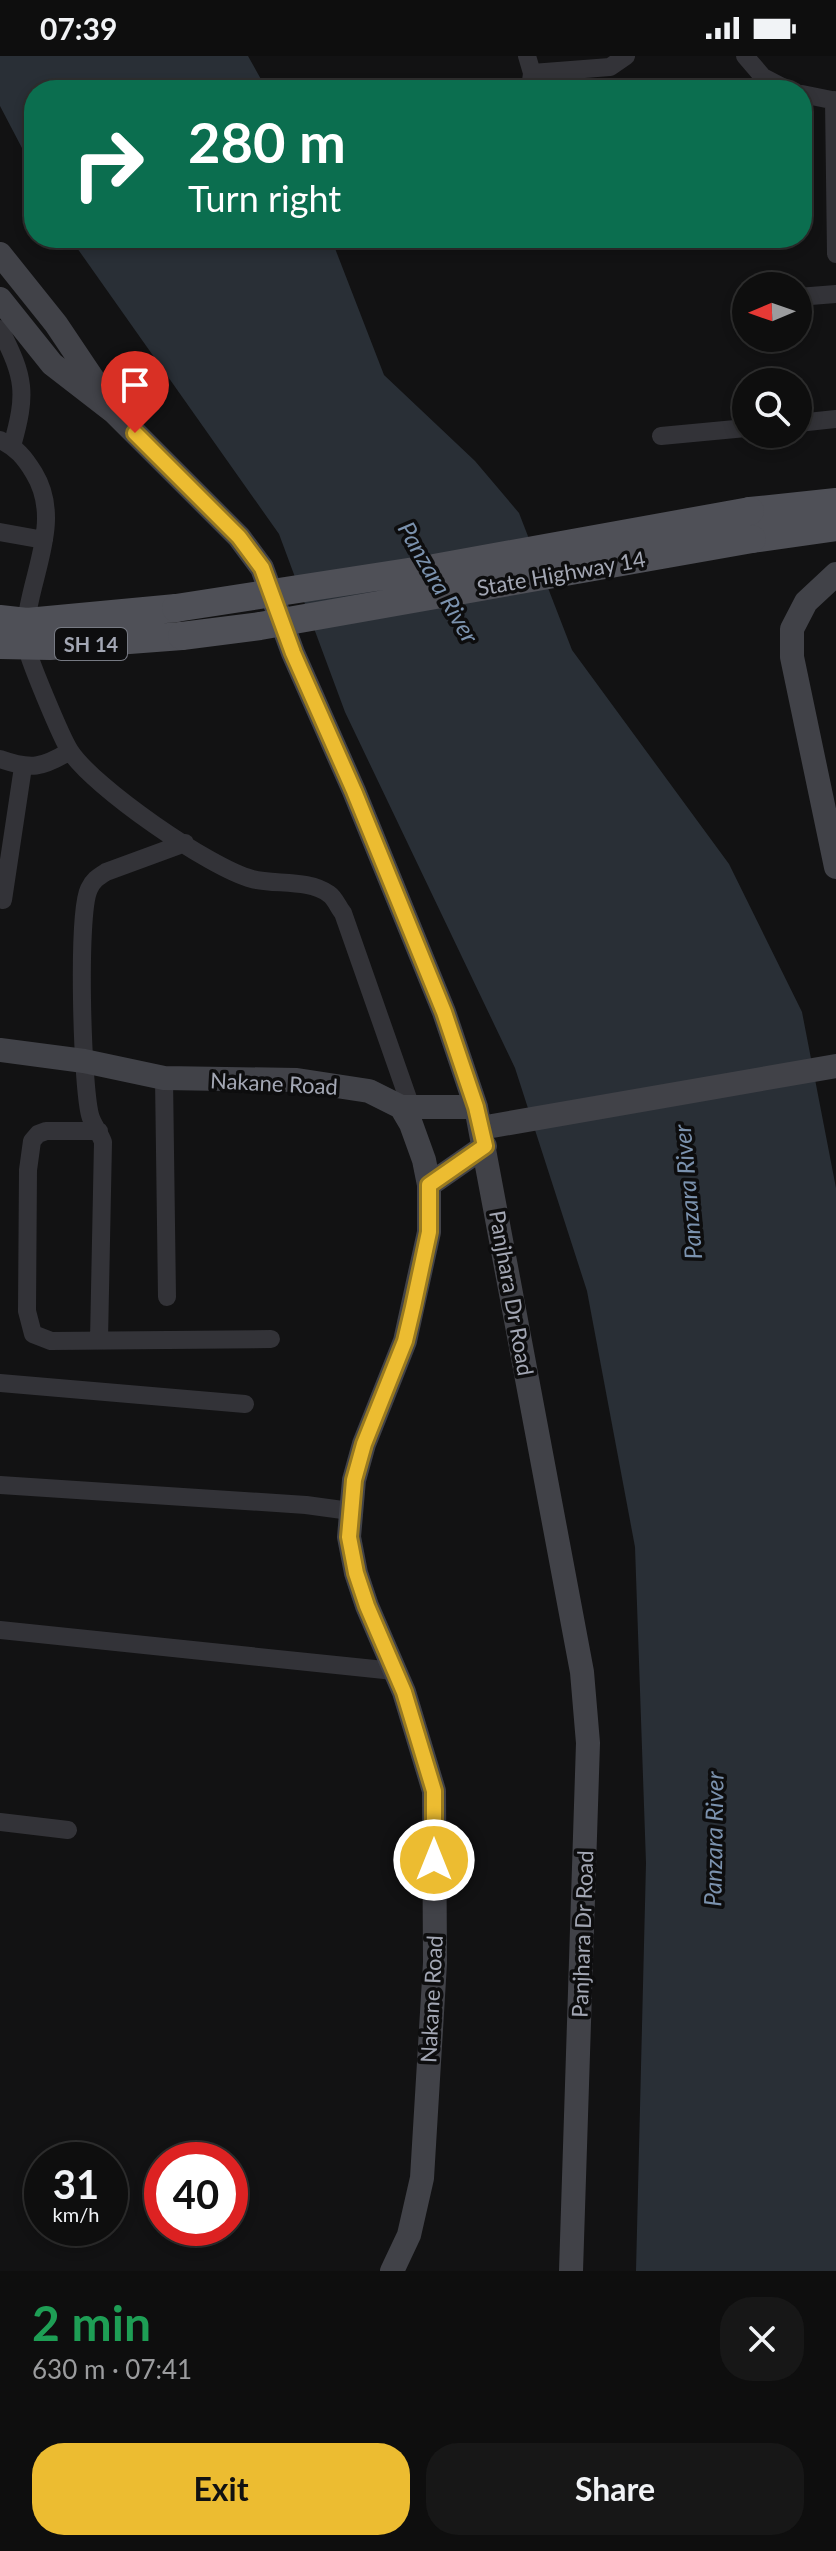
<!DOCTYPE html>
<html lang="en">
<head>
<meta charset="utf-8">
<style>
  :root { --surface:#0e0e0e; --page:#171717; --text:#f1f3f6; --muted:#9b9c9e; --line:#2e2e2e; --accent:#ecbc31 }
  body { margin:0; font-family:Lato,sans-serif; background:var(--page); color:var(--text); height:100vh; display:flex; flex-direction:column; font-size:30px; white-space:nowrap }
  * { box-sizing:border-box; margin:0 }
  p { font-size:26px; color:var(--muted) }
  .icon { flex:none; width:44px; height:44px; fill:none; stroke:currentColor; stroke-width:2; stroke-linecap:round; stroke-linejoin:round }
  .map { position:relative; height:2215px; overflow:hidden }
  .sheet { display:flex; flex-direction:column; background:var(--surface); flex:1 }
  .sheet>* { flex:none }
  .top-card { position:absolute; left:24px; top:24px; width:788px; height:168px; border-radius:32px; box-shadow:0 4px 12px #0003,0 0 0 2px var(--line); background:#0b6e4f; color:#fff; overflow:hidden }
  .needle { width:52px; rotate:268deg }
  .controls { position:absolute; left:732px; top:216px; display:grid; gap:16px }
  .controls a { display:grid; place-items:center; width:80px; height:80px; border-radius:50%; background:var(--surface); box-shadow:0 4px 12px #0003,0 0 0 2px var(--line); font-size:40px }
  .speed { position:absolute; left:24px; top:2086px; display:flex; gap:16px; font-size:40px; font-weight:700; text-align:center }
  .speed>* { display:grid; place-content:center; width:104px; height:104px; border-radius:50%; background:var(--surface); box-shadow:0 4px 12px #0003,0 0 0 2px var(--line); line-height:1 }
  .speed small { font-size:20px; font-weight:400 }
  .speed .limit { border:12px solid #d22; background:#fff; color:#111 }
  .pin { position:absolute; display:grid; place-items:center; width:68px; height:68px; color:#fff; margin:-82px -34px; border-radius:50% 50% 50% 0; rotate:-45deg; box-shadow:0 0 8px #0007 }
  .pin .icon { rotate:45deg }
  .me { position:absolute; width:88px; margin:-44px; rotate:0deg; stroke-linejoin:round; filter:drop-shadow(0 0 6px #0008) }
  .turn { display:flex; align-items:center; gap:28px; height:168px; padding:0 32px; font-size:36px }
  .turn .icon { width:104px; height:104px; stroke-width:2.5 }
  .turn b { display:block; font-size:56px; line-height:68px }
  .round { display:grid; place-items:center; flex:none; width:84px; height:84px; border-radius:32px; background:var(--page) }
  .headline { display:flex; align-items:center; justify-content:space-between; height:136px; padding:0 32px }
  h1 { font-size:48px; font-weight:700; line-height:60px; color:#1e9e55 }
  .button { display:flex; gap:16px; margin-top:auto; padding:16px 32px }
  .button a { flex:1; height:92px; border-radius:32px; background:var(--accent); color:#111; font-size:32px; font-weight:700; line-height:92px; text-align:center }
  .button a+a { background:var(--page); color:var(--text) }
  .status { display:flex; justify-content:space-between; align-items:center; height:56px; padding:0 40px; background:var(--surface); direction:ltr }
  .status svg { height:22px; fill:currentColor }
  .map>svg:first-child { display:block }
  .water { fill:#292f36 }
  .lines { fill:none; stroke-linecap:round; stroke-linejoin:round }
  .street { stroke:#333338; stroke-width:18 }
  .secondary { stroke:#414248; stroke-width:24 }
  .primary { stroke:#4f5057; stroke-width:28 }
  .primary-bridge { stroke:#4f5057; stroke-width:28 }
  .route-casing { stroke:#997a20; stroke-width:20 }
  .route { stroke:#ecbc31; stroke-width:14 }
  .labels { text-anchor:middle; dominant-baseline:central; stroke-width:7; stroke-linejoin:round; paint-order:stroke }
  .shield { fill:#0d0d0e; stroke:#767982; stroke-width:2 }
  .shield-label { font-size:20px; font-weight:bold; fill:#a3a7b4 }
  .street-label { font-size:22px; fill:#a3a7b4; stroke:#0d0d0e }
  .water-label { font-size:24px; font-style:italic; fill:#7b92ae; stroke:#0d0d0e }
</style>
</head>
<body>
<div class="status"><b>07:39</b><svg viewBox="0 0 49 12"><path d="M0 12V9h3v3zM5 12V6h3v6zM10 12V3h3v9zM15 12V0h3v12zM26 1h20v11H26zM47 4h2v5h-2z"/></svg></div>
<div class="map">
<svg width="836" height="2215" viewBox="0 0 836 2215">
  <rect width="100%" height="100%" fill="#121213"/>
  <path class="water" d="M0,0H248L267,34H34V115L0,50Z
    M70,182H331L384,319L475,405L519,457L572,594L729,808L802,956L836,1132V2215H636L646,1807L635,1491L587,1235L515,1012L345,656L279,478Z"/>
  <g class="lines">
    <path class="street" d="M527,0L532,17L530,34
      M745,0L763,21L788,34
      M532,17L610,11L626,0
      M802,38L836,45
      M834,44L836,198
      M798,241L836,238
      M0,273C25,322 27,337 12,390
      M798,367L836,363
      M661,380L746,372
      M0,384C16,391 25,402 34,417C67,471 21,531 26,588C27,600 62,683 70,695C93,731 210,812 252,823C275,829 309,823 329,838C335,842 338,851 343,857L411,1051
      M0,476L44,484
      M0,703C31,714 42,712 70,695
      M3,844L23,711
      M164,1022L167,1241
      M99,1075H46L38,1078L32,1085L28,1114L27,1255L33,1278L51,1285L271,1283
      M99,1284L103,1086C100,1077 92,1068 90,1059C82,1028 77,858 89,833C93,824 98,821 106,816L185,787
      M0,1327L245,1348
      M0,1429L306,1449L350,1455
      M0,1574L394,1615
      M0,1766L68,1774"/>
    <path class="secondary" d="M0,198L56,268L105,341
      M0,243L52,308L114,356L239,481L262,512L293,597L354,735L444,956L476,1051L582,1616L588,1687L571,2215
      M836,518L806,546L792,573V601L836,811
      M0,994L84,1005L164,1022L297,1024L369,1035L401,1051L411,1068L424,1104L429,1129V1176L405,1285L364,1388L354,1424L349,1481L356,1517L367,1550L404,1636L434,1735L435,1907L422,2122L409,2179L392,2215
      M401,1051H476
      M481,1072L836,1010
      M429,1129L485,1090"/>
    <path class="primary" d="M750,455L836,446
      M752,483L836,471
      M0,563L27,566L176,552
      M0,589L50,590L182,580"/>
    <path class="primary-bridge" d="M176,552L434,512L750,455
      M182,580L260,570L752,483"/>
  </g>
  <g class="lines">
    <defs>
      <path id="route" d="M135,377L239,481L262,512L293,597L354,735L444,956L476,1051L485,1090L429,1129V1176L413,1251L405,1285L364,1388L354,1424L349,1481L356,1517L367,1550L404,1636L434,1735V1804"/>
    </defs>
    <use href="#route" class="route-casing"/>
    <use href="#route" class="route"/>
  </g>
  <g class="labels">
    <rect class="shield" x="55" y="572" width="72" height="32" rx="6"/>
    <g class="shield-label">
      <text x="91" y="588">SH 14</text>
    </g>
    <g class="street-label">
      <text transform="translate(561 517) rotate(-10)">State Highway 14</text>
      <text transform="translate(274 1027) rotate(3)">Nakane Road</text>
      <text transform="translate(512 1237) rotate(80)">Panjhara Dr Road</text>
      <text transform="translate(582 1878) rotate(-88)">Panjhara Dr Road</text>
      <text transform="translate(431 1943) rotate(-87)">Nakane Road</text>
    </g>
    <g class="water-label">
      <text transform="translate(439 526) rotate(60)">Panzara River</text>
      <text transform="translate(687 1136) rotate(-95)">Panzara River</text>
      <text transform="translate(713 1783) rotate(-89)">Panzara River</text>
    </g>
  </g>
</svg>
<div class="controls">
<a><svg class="needle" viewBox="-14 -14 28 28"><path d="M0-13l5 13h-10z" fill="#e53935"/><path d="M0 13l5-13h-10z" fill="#9b9c9e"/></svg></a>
<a><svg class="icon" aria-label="search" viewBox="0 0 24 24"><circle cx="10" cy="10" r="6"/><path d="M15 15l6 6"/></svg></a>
</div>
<div class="speed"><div>31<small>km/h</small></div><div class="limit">40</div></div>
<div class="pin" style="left:135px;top:377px;background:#d93025"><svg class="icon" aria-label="arrive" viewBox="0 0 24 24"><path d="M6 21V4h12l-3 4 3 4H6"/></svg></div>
<svg class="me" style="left:434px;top:1804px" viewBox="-20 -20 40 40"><circle r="17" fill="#ecbc31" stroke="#fff" stroke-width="3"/><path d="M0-11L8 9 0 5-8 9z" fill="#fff"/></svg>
<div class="top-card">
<div class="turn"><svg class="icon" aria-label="right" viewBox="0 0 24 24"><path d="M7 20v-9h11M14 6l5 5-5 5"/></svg><div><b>280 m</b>Turn right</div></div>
</div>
</div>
<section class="sheet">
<div class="headline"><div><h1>2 min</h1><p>630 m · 07:41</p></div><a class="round"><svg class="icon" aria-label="close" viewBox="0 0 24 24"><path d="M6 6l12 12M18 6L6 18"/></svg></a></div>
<div class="button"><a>Exit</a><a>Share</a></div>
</section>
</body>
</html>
